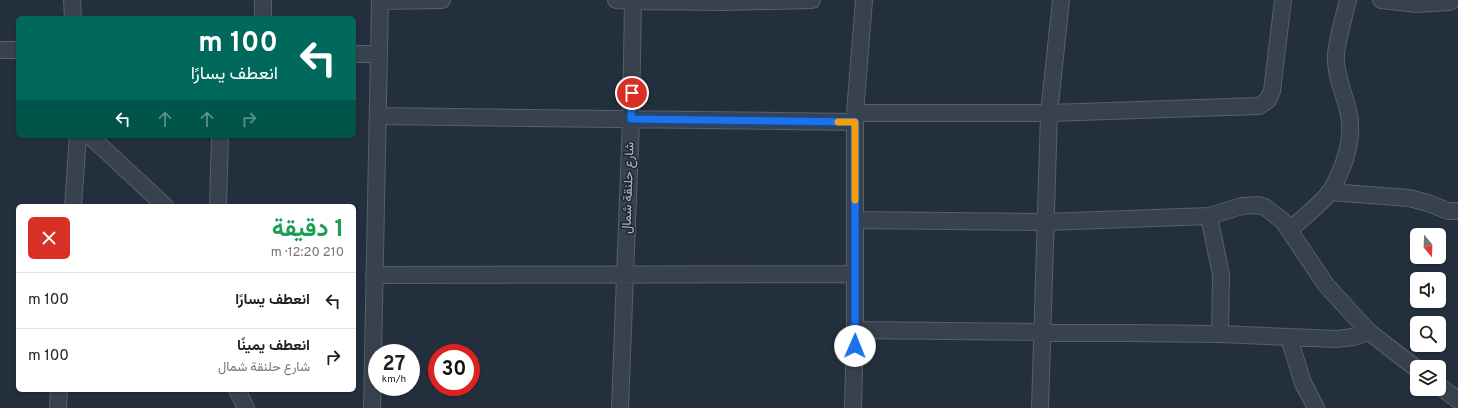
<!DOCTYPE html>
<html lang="ar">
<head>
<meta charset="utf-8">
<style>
  :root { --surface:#fff; --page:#f6f6f6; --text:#222; --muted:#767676; --line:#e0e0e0 }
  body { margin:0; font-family:Overpass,Vazirmatn,sans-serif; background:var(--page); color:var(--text); direction:rtl; height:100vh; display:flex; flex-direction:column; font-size:15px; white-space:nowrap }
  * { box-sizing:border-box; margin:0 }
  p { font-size:13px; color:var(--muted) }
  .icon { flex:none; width:22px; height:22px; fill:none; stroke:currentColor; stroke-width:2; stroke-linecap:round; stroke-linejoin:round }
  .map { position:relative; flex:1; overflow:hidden; direction:ltr }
  .drawer { position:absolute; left:16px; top:204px; width:340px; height:188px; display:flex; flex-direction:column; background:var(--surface); border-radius:6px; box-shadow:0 1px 3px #0004; direction:rtl }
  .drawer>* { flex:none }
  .guide { position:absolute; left:16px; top:16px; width:340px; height:122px; border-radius:6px; box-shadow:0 1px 3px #0004; direction:rtl; background:#00695c; color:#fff; overflow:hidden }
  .needle { width:26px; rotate:161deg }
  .tools { position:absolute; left:1410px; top:228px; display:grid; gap:8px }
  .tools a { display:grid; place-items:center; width:36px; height:36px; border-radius:6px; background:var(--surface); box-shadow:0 1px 3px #0004; font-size:20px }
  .speed { position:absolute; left:368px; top:344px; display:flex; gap:8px; font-size:20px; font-weight:700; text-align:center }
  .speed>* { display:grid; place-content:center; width:52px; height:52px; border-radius:50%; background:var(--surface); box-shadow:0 1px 3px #0004; line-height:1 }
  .speed small { font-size:10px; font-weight:400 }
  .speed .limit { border:6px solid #d22; background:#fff; color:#111 }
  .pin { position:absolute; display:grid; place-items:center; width:34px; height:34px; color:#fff; margin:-17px; border:2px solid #fff; border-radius:50%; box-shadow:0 1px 4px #0007 }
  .me { position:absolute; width:44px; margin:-22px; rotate:1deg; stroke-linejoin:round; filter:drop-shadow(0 0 3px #0008) }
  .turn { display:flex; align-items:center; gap:14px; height:84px; padding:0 12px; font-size:18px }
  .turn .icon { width:52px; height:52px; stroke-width:2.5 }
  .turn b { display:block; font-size:28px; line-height:34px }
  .lanes { display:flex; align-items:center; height:38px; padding:0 12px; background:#0003; justify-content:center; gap:20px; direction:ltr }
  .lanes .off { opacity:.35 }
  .round { display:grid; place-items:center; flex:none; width:42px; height:42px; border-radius:6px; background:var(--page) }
  .summary { display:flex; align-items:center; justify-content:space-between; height:68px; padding:0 12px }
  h1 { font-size:24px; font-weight:700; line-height:30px; color:#1e9e55 }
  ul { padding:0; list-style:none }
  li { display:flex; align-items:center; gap:12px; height:56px; padding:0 12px; border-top:1px solid var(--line) }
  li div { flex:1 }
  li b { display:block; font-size:15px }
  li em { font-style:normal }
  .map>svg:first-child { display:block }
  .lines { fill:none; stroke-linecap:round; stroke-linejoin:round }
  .minor-casing { stroke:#565f6c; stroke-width:18 }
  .minor { stroke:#38414e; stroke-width:16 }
  .route-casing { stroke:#114b97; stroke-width:10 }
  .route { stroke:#1a73e8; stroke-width:7 }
  .slow { stroke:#f59e0b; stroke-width:7 }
  .labels { text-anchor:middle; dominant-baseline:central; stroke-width:3; stroke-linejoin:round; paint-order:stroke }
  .street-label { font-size:13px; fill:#b4bcc9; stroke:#1d2633 }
</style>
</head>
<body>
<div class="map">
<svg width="1458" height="408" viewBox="0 0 1458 408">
  <rect width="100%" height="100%" fill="#242f3e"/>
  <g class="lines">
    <defs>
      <path id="minor" d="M72,0L73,18
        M616,0L633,1
        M1381,0L1417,4L1449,2L1453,0
        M380,1L442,0
        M263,18V0
        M0,50H18
        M354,54H379
        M855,113H1049L1259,106L1268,100L1272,91L1283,0
        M378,116L855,122
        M90,136L165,206
        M1329,192L1409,198L1428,203L1448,211H1458
        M73,206L78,136
        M218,206L220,136
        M1209,216L1221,275L1220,334
        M855,220L1046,222L1209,216L1242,206L1258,205L1265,207L1283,221L1326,285L1369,332L1417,369
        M1290,230C1301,219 1321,204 1330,192C1344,169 1355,137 1348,110C1344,94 1334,70 1336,54C1338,36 1344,17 1348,0
        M374,275L855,274
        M855,330L1220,334L1337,339L1353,337L1369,332
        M1289,338L1303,383L1316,408
        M1439,386L1458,400
        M237,390L246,408
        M58,408L59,390
        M372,408L380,0
        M620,408L631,119L633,1L723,2L812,0
        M853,408L855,330V113L864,0
        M1040,408L1049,113L1061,0"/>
    </defs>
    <use href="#minor" class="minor-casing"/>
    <use href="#minor" class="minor"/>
  </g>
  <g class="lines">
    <defs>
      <path id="route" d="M632,93L631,119L855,122V346"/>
    </defs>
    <use href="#route" class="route-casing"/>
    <use href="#route" class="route"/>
    <path class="slow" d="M838,122H855V200"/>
  </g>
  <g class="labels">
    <g class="street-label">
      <text transform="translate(629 188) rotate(-88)">شارع حلنقة شمال</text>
    </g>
  </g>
</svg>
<div class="tools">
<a><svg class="needle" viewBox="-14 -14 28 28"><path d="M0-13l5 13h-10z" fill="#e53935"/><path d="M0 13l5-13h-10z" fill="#767676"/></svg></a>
<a><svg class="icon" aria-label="sound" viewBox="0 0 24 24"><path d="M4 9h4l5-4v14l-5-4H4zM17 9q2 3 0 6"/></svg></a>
<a><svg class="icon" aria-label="search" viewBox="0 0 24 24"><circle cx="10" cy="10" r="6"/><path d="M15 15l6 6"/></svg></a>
<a><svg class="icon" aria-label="layers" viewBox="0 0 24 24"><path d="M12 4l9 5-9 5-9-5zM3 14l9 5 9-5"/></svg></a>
</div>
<div class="speed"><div>27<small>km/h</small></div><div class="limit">30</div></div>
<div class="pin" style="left:632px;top:93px;background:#d93025"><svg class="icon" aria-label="arrive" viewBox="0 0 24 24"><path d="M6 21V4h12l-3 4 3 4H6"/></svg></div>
<svg class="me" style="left:855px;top:346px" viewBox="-20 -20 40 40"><circle r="19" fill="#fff"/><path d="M0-13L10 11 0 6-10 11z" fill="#1a73e8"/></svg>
<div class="guide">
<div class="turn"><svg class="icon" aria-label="left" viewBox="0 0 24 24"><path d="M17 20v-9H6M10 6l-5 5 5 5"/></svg><div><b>100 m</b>انعطف يسارًا</div></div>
<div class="lanes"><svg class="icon" aria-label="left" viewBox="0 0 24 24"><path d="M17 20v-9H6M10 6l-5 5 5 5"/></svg><svg class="icon off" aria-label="ahead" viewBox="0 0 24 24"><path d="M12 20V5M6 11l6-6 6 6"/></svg><svg class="icon off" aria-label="ahead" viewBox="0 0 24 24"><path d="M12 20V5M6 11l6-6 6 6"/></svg><svg class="icon off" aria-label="right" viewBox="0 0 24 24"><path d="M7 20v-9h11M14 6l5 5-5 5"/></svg></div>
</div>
<section class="drawer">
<div class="summary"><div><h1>1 دقيقة</h1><p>210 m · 12:20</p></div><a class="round" style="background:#d93025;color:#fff"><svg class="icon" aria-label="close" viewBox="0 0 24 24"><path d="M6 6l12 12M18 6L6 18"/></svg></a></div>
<ul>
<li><svg class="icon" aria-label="left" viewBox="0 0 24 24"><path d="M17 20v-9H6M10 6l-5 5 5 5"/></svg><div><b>انعطف يسارًا</b></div><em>100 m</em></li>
<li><svg class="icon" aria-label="right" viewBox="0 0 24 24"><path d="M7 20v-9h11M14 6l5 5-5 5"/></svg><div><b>انعطف يمينًا</b><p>شارع حلنقة شمال</p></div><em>100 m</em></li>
</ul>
</section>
</div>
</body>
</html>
